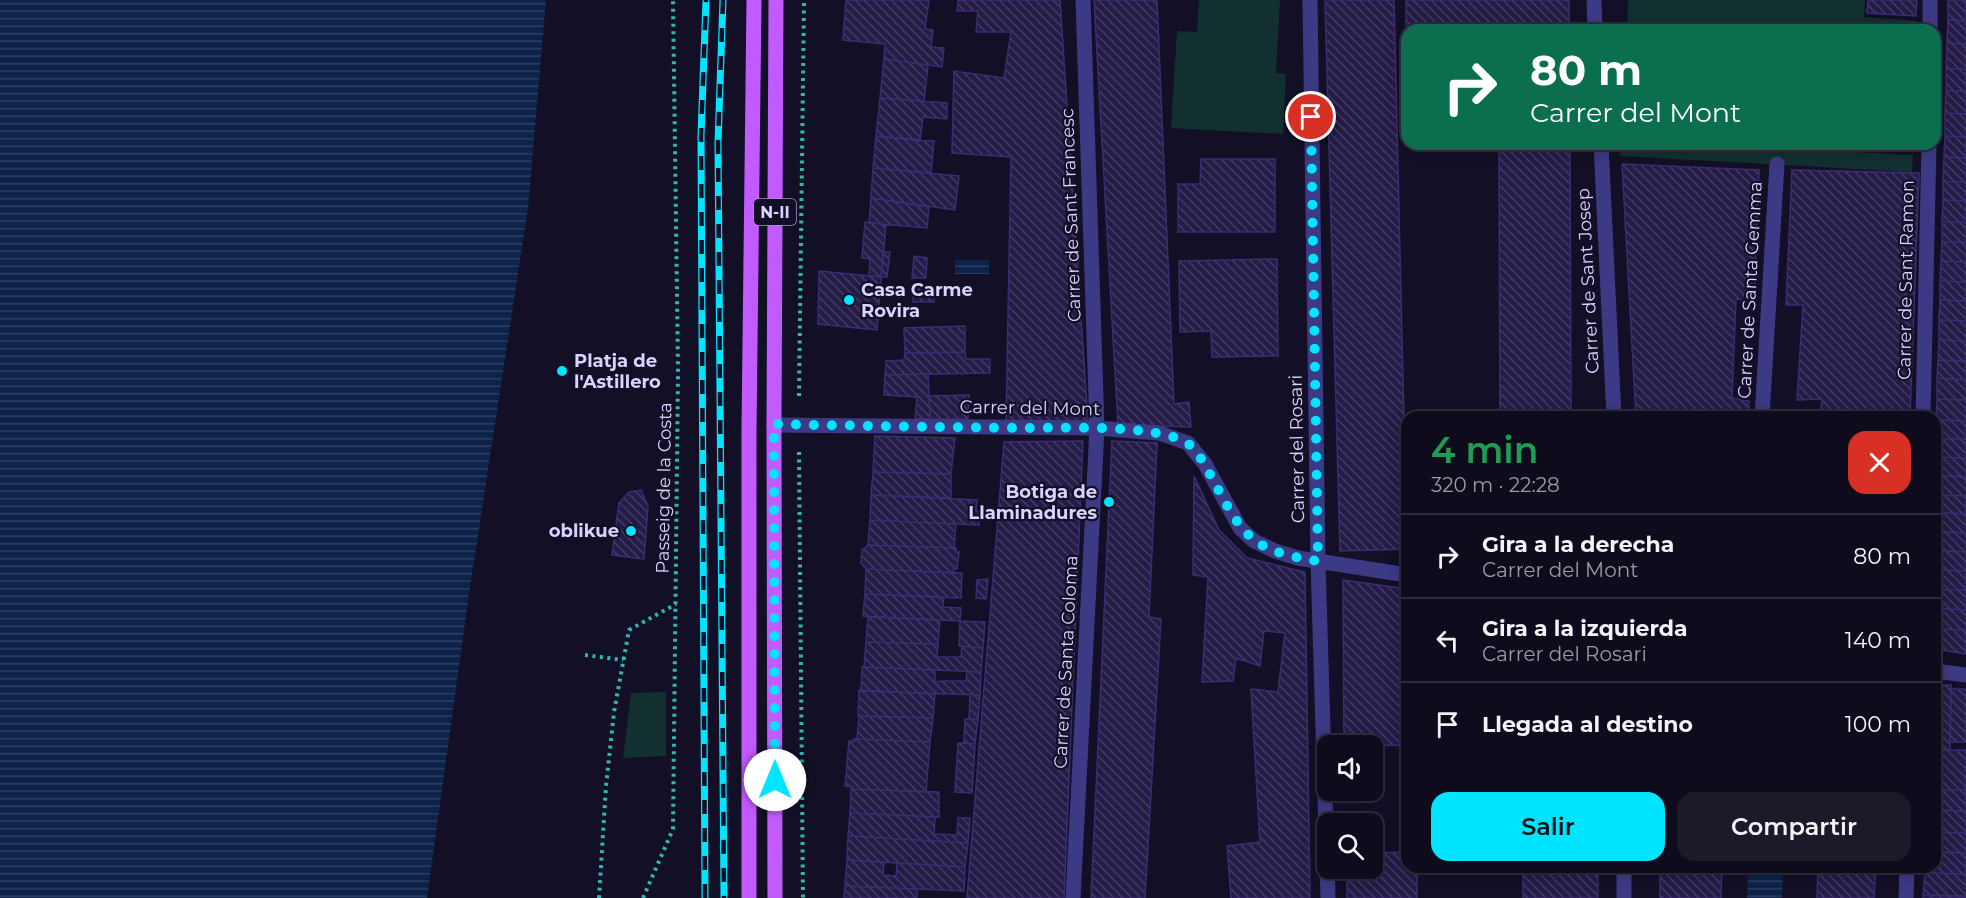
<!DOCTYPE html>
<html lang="es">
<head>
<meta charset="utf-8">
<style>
  :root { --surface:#0e0b1c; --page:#1c1929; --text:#f1f3f6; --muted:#9b9ba3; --line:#2e2b3b; --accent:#00e5ff }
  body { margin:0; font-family:Montserrat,sans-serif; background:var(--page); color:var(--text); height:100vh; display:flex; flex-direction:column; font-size:22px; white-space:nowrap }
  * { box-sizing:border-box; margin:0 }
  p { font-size:20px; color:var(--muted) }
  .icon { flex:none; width:33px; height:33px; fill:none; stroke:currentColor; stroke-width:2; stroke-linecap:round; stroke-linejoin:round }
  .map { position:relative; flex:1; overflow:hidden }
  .panel { position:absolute; left:1401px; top:411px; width:540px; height:462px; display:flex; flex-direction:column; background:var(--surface); border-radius:18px; box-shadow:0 3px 15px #0003,0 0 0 2px var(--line) }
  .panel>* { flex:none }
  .guide { position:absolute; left:1401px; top:24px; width:540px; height:126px; border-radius:18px; box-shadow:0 3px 15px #0003,0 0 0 2px var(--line); background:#0b6e4f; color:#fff; overflow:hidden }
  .buttons { position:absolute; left:1317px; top:735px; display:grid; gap:12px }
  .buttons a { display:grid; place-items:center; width:66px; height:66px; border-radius:12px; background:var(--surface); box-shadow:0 3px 15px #0003,0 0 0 2px var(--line); font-size:30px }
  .pin { position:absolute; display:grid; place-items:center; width:51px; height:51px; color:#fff; margin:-26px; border:3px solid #fff; border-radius:50%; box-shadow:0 2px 6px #0007 }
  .me { position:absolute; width:66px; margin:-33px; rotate:0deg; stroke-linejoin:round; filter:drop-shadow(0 0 4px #0008) }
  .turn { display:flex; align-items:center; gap:21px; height:126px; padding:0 30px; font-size:27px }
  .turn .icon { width:78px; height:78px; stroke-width:2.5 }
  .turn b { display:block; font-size:42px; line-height:51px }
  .round { display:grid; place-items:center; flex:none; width:63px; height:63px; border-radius:18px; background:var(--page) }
  .overview { display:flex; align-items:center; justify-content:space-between; height:102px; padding:0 30px }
  h1 { font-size:36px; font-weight:600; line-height:45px; color:#1e9e55 }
  .action { display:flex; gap:12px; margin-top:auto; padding:12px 30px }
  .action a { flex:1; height:69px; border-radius:18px; background:var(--accent); color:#111; font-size:24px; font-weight:600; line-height:69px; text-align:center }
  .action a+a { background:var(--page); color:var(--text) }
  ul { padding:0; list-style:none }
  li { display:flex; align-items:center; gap:18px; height:84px; padding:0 30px; border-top:2px solid var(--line) }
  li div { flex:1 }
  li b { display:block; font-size:22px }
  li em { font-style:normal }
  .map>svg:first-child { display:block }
  .park { fill:#12302f }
  .water { fill:url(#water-rules) }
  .building { fill:url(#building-back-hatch); stroke:#3b2d73; stroke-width:1.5 }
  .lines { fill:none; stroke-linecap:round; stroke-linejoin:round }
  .path { stroke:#2fb8b0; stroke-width:4; stroke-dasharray:3 4.5; stroke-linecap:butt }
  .street { stroke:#3d3a85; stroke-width:15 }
  .primary { stroke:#c25bff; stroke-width:15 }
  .rail-casing { stroke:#00e5ff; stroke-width:7 }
  .rail { stroke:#130f26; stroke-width:4.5; stroke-dasharray:14; stroke-linecap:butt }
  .route { stroke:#00e5ff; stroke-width:10; stroke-dasharray:0 18 }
  .poi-dot { fill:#00e5ff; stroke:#130f26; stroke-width:2 }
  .labels { text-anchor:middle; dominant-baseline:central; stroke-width:4.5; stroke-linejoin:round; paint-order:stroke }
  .shield { fill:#130f26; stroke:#9e99be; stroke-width:1.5 }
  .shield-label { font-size:16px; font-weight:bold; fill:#d9d4ff }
  .street-label { font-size:18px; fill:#d9d4ff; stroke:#130f26 }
  .poi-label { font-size:18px; font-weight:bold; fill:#d9d4ff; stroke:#130f26; text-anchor:start }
</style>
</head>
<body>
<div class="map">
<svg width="1966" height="898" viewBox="0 0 1966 898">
  <defs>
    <pattern id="water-rules" width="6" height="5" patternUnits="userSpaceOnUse" patternTransform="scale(1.5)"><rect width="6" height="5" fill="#0c2248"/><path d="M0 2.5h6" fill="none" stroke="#2f4163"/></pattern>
    <pattern id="building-back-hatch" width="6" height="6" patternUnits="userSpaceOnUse" patternTransform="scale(1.5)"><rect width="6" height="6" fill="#241b47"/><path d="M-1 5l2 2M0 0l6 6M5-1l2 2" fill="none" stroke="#433b63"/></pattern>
  </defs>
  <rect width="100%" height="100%" fill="#130f26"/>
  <path class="park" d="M1199,0H1280L1276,73L1286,74L1283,134L1171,128L1177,31L1197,32Z
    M1628,0H1865L1864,17L1917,21L1916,30H1627Z
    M1621,144H1857V152L1913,155L1912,172L1620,156Z
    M666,692V756L623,758L631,693Z"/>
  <path class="water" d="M0,0H546L528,208L469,594L427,898H0Z
    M955,260H989V274H955Z
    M1748,867H1783L1782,898H1747Z"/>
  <path class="building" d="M846,0H929L925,29L933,30L931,47L944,48L942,67L884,59L885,44L843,40Z
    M962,0H1060L1088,422H1006L1011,157L952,153L954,71L1004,78L1011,32H976L978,11H957L958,1Z
    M1094,0H1157L1174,404L1189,402L1191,427L1118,425Z
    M1325,0H1394L1407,549L1340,551Z
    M1406,0H1569V30H1407L1406,52Z
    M1868,0H1917L1916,16L1867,13Z
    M1948,0H1966V21L1948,20Z
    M1948,20L1966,21V44L1947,43Z
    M1947,43L1966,44V69H1946Z
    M884,59L928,65L924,101L880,98Z
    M1946,69H1966V91H1946Z
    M1946,91H1966V114L1945,113Z
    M880,98L947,103V119L923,117L920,141L876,136Z
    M1945,113L1966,114V137L1945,136Z
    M876,136L934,141L931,173L873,168Z
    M1945,136L1966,137V158L1944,157Z
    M1499,144H1570L1571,417H1500Z
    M1944,157L1966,158V182H1943Z
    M1201,159H1275V232H1178V184H1200Z
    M1622,164L1759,170L1754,301L1736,299L1732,398L1749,401L1748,417H1636Z
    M873,168L959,176L955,210L871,198Z
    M1792,170L1919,173L1910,417H1820L1822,399L1797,400L1803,305H1786Z
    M1943,182H1966V201L1943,200Z
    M871,198L929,207L927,228L869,223Z
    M1943,200L1966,201V222H1942Z
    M865,222L886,225L881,277L869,276L870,259L862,258Z
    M1942,222H1966V242H1942Z
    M1942,242H1966V262L1941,261Z
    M883,252H890L887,277H881Z
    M914,256L927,258L926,278H912Z
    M1277,259L1278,356L1212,357L1211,331L1180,332L1179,261Z
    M1941,261L1966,262V282L1940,281Z
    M819,271L881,277L877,330L818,324Z
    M1940,281L1966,282V301L1940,300Z
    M934,287V302H913V288Z
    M1940,300L1966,301V321L1939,320Z
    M1939,320L1966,321V341L1939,340Z
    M965,326V352L905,353L904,328Z
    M1939,340L1966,341V361L1938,360Z
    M965,352L966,359H990V373L885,375L886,361L904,360L905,353Z
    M1938,360L1966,361V380L1937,378Z
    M928,374L930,419H915L917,397L884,395L885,375Z
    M1937,378L1966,380V400L1937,399Z
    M969,395L968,419H930L929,396Z
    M1937,399L1966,400V421L1936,420Z
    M1936,420L1966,421V439H1936Z
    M875,436L955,438L951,474L873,472Z
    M1936,439H1966V458L1935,457Z
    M1083,441L1064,898H967L1004,442Z
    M1112,441L1157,443L1149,617L1161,619L1145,898H1091Z
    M1935,457L1966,458V477L1935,475Z
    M873,472L951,474V498L871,495Z
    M1935,475L1966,477V496L1935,495Z
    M1194,476L1219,530L1247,558L1305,572L1310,898H1231L1227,846L1260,842L1251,689L1278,692L1285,633L1264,631L1260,666L1236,658L1233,681L1202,682L1208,577L1193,575Z
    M641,490L648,506L644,559L612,555L619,503L629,492Z
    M871,495L977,500L976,511H980L979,525L870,520Z
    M1935,495L1966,496V514L1935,512Z
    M1935,512L1966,514V533L1935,532Z
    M870,520L956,524L954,548L868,545Z
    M1935,532L1966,533V552L1935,551Z
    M868,545L956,548V552H959L957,569H954V573L866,569L861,563L862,550Z
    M1935,551L1966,552V571L1935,570Z
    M866,569L962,573L961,598L865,594Z
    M1935,570L1966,571V590H1935Z
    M988,579L986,599L976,598L977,580Z
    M1343,580L1407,589V745L1344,746Z
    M1935,590H1966V610L1935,608Z
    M865,594L944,597L943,607L961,608L960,621L863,616Z
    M1935,608L1966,610V630L1935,629Z
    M868,617L940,620L938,644L866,642Z
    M960,621L985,622L983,648L959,646Z
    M1935,629L1966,630V654L1935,649Z
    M866,642L938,644L937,657H961L962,646L983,648L981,672L864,667Z
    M862,667L935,670V681L939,682L940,681H966L967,671L981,672L980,695L861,691Z
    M1935,685H1951L1950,750H1935Z
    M1951,689H1966V742H1950Z
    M859,690L935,694L933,718L858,716Z
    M970,695H980L978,719H969Z
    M859,716L933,718L930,742L857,739Z
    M965,719H978L975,744L964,743Z
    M854,739L930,742L926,792L851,789L852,787L845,786L849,741H855Z
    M958,743L975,744L972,793L955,792Z
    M1935,750H1966V790H1935Z
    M851,789L939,792V817L850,813Z
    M1935,790H1966V811L1935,810Z
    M1935,810L1966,811V833L1935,832Z
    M850,813L935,817L934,834L957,835L958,818H970L968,843L848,836Z
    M1935,832L1966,833V853L1935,852Z
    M848,836L968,843L965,867L847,860Z
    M1407,852V867H1417V898H1347V868H1372V853Z
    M1935,852L1966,853V874L1925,873V867H1935Z
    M847,860L884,862L883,875L896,876L897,863L965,867L964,891L845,886Z
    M1523,867H1598V898H1523Z
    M1660,867H1722L1721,898H1660Z
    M1818,867H1876L1874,898H1817Z
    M1925,873L1966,874V896L1923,895Z
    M845,886L917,889V898H844Z
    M1923,895L1966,896V898H1923Z"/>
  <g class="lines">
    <path class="path" d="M799,396L804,0
      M799,452L803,898
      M585,655L623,660
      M599,898L606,786L614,712L629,630L676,604
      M643,898L673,829L678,371L673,0"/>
    <path class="street" d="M1310,0L1318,561L1328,898
      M1594,0L1595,30
      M1930,30V0
      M1601,144L1614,417
      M1762,417L1777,164
      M1923,417L1929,144
      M774,425L1097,428L1159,433L1188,443L1205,464L1240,528L1254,541L1275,551L1298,558L1407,575
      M1935,671L1966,675
      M1624,867V898
      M1073,898L1097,428L1083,0
      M1906,898L1907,867"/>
    <path class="primary" d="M749,898V429L754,0
      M775,898L774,425L776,0"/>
    <defs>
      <path id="rail" d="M723,0L718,142L724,898
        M705,898L701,135L706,0"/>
    </defs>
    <use href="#rail" class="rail-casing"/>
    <use href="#rail" class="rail"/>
  </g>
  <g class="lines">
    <path class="route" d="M775,780L774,424C857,426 941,427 1025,428C1062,428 1157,424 1187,443C1197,449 1205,466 1211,476C1242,534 1249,551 1318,561L1311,117"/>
  </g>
  <g class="poi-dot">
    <circle cx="849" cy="300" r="6"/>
    <circle cx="562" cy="371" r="6"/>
    <circle cx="1109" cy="502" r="6"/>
    <circle cx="631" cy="531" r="6"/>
  </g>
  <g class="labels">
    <rect class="shield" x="754" y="199" width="42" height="26" rx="4.5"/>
    <g class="shield-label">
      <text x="775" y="212">N-II</text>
    </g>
    <g class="street-label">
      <text transform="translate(1071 215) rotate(-92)">Carrer de Sant Francesc</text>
      <text transform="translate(1906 280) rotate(-89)">Carrer de Sant Ramon</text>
      <text transform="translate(1588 281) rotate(-93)">Carrer de Sant Josep</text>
      <text transform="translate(1750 290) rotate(-87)">Carrer de Santa Gemma</text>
      <text transform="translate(1030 408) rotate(1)">Carrer del Mont</text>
      <text transform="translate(1297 449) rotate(-91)">Carrer del Rosari</text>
      <text transform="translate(664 488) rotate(-89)">Passeig de la Costa</text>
      <text transform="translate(1066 662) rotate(-87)">Carrer de Santa Coloma</text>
    </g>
    <g class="poi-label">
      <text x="861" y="290">Casa Carme<tspan x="861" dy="21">Rovira</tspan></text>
      <text x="574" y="361">Platja de<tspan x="574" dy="21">l'Astillero</tspan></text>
      <text x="1097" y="492" text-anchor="end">Botiga de<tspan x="1097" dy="21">Llaminadures</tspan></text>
      <text x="619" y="531" text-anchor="end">oblikue</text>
    </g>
  </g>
</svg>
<div class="buttons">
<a><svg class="icon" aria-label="sound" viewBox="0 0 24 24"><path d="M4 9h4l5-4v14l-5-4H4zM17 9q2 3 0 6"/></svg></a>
<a><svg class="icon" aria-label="search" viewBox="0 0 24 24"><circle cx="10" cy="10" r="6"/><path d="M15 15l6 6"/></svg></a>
</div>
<div class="pin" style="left:1311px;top:117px;background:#d93025"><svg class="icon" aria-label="arrive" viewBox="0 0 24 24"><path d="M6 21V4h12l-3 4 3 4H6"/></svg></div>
<svg class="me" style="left:775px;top:780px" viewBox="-20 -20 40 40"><circle r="19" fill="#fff"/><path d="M0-13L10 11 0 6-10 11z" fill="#00e5ff"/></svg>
<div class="guide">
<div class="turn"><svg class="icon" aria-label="right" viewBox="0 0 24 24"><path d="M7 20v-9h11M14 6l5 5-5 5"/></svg><div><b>80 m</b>Carrer del Mont</div></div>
</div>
<section class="panel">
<div class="overview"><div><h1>4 min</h1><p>320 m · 22:28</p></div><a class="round" style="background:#d93025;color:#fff"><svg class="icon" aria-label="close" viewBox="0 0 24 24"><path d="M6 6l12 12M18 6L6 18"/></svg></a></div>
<ul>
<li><svg class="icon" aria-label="right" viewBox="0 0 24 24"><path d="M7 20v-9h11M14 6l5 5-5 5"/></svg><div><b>Gira a la derecha</b><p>Carrer del Mont</p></div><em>80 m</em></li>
<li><svg class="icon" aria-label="left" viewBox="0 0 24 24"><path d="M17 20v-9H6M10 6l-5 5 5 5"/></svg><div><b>Gira a la izquierda</b><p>Carrer del Rosari</p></div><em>140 m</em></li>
<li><svg class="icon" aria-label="arrive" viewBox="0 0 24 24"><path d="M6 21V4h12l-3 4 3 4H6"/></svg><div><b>Llegada al destino</b></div><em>100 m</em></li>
</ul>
<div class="action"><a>Salir</a><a>Compartir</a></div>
</section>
</div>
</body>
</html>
